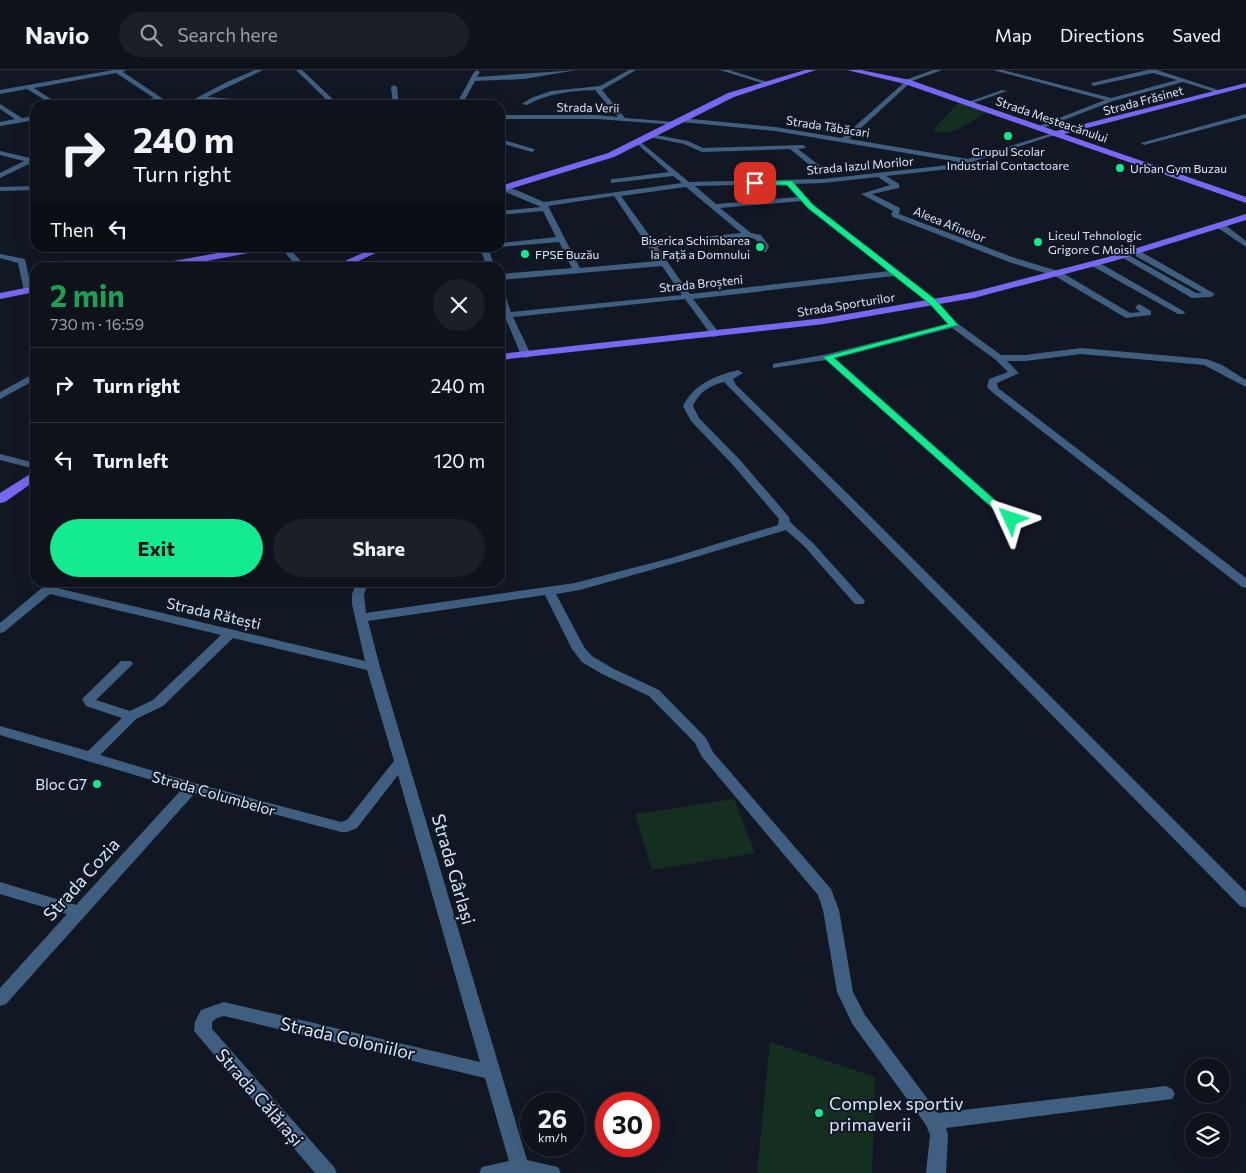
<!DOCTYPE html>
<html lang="en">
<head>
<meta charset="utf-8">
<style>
  :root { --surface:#0d121b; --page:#1b2028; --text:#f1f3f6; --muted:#9a9ea3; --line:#2d323a; --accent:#14eb91 }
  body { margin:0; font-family:Commissioner,sans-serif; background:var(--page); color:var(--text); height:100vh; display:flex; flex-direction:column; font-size:19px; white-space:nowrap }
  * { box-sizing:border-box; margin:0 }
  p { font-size:16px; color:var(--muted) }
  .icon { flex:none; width:28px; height:28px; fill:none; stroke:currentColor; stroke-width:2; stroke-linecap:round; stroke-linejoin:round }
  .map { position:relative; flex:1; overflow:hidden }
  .sheet { position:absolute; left:30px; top:192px; width:475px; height:325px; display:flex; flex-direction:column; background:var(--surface); border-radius:15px; box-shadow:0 5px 20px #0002,0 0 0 1px var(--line) }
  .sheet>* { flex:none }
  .banner { position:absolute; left:30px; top:30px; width:475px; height:152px; border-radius:15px; box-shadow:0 5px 20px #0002,0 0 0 1px var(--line); background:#0d121b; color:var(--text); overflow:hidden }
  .controls { position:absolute; left:1185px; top:988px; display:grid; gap:10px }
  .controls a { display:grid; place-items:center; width:45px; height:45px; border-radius:50%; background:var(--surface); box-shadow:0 5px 20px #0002,0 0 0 1px var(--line); font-size:25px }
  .speed { position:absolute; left:520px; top:1022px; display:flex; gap:10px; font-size:25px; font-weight:700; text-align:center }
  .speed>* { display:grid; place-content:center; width:65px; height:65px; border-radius:50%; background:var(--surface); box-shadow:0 5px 20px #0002,0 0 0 1px var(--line); line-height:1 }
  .speed small { font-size:12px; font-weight:400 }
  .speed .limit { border:8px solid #d22; background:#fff; color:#111 }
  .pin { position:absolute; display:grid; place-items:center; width:42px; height:42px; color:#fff; margin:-21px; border-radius:10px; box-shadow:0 2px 8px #0006 }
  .me { position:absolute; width:55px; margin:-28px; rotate:312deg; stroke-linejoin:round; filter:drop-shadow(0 0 4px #0008) }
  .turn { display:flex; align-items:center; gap:18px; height:105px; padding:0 20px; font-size:22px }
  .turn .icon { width:65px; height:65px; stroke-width:2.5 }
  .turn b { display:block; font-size:35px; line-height:42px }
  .then { display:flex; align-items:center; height:48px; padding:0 20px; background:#0003; gap:10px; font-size:19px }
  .round { display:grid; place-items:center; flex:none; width:52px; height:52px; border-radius:26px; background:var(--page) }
  .headline { display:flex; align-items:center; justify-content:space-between; height:85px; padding:0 20px }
  h1 { font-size:30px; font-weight:700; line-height:38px; color:#1e9e55 }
  .action { display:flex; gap:10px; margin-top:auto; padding:10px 20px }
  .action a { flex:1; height:58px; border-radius:30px; background:var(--accent); color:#111; font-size:20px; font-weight:700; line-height:58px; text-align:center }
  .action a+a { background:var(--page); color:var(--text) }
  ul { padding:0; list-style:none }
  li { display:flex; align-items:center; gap:15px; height:75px; padding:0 20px; border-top:1px solid var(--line) }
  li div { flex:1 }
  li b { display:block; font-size:19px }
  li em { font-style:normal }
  header { display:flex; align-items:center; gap:30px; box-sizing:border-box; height:70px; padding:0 25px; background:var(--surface); border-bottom:1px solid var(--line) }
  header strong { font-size:24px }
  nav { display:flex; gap:28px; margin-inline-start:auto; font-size:18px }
  .search { width:350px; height:45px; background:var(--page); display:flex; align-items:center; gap:12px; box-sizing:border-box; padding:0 18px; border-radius:28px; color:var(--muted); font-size:19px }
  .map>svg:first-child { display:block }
  .green { fill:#142e20 }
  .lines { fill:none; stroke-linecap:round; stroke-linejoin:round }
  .minor { fill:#405e7f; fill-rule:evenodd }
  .major { fill:#7768f2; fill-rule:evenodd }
  .route { fill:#14eb91; stroke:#0d995e }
  .poi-dot { fill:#14eb91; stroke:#111824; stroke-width:2 }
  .labels { text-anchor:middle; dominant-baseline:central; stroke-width:4; stroke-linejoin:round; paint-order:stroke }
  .far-street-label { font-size:12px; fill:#d8e6fc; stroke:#111824 }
  .far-poi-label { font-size:12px; fill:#d8e6fc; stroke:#111824; text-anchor:start }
  .street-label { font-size:15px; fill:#d8e6fc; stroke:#111824 }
  .poi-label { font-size:15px; fill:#d8e6fc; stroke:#111824; text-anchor:end }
  .near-street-label { font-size:18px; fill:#d8e6fc; stroke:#111824 }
  .near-poi-label { font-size:18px; fill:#d8e6fc; stroke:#111824; text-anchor:start }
</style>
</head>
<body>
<header>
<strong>Navio</strong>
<div class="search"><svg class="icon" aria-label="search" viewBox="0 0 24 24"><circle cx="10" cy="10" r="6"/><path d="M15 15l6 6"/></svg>Search here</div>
<nav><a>Map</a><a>Directions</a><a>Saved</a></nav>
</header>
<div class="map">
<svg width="1246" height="1103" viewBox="0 0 1246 1103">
  <rect width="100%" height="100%" fill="#111824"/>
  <path class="green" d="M959,32L987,42C972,50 951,69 933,60Z
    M734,729L755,783L652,800L635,744Z
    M770,972L875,1007L872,1103H757Z"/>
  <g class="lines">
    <path class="minor" d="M113,0H126L123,2L172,35H165L159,31L134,35H119L154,28L116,3L34,18L60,35H53L27,19L0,24V20Z
      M255,0H263L207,27L233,29L244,35L201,30L191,35H183L227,12Z
      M296,0H302L339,35H332Z
      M477,0L480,2L477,7L577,0L524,9L475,11L462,35H456L474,2Z
      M629,0H636L602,20L625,48L676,52L679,54L678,55L597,49H500V45H597L618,47L595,20C571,21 548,23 527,35L522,34L531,28L551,21L600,16Z
      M720,0H729L770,13L765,14Z
      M933,0H942L912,11L849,69L968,89L1053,63L1058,64L950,99L886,106L899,114V118L872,124L900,138L899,144L1015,188L1061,202L1130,243L1140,242L1135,237L1139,234L1151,241V245L1126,248L1055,206L1009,192L893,147L891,144L893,141L861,124L890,115L878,107L823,113L794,114L814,135L936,230L957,253L1001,285H1025L1081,278L1206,289L1222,295L1246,310V317L1204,295L1081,284L1025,291H1007L1019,303L997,313L998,318L1246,508V518L1242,517L992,322L987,317L989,309L1008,302L996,290L952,258L835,288L1015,447L1017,449L1015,451H1007L826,290L773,298V294L828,284L948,254L930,234L894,206L693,229L720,264L715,267L712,266L685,229L513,247L531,285L526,288L521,285L500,235V219L504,222L511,242L682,225L662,196L500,210V204L572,198L559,172L500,177V173L556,167L543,141L500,145V141L541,137L501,120V116H507L544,132L682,113L673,106L611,113V109H614L669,102L636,73V71L638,70L689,112L823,109L949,95L959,92L775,61L682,52L679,50L682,48L775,57L842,68L908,9ZM786,114L798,127L716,134L695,116ZM686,117L741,163L654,172L621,126ZM614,126L658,191L580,198L548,136ZM802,131L808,139L889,201L690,224L657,177L748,167L755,169L761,176L760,182H766L769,176L761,165L751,163L720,138Z
      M993,0H1003L1111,28L1177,10L1153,3L1093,16L1091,13L1148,0H1157L1218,20L1215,22L1183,12L1113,31L1038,60L1036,59V57L1105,30Z
      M394,15L397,17L399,35H393L391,17Z
      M1002,20L1007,21L970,34L965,33Z
      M0,34L22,48L35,46V50L0,56V52L15,49L0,39Z
      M1246,44V48L1144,75L1141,73Z
      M651,64L688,71L703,78L803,75L806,77L805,78L798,79L824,99L817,101L790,79L702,82L684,74L649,67L648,66Z
      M500,69L534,79L535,80L532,82L500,73Z
      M0,81L30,88L35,86V91L0,108V103L24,91L0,85Z
      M35,116V120L0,121V117Z
      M1218,154H1224L1246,171V177L1218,158Z
      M281,178H289L307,198H298Z
      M480,178H488L495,198H487Z
      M1132,180H1138L1215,224L1211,227L1192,228L1118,185L1125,183L1196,223H1202L1132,184Z
      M0,184L25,189L32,221L31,223L24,221L18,193L0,188Z
      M1092,192H1098L1185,242L1184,244H1178L1092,196Z
      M738,300L743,303L733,309L736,315L850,426L1246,822V838L1240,836L724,312C709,316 699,322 693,336L699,348L740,390L789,447L790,452L813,473L865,531L863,534H855L805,477L786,460L679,492L580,520L556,524L584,577L592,586L612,598L659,620L706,668L713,682L831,819L839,840L853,922L865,945L938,1043L1166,1016L1172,1019L1175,1024L1172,1029L946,1058L948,1065L946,1103H926L930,1065L926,1055L853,955L837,922L823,840L818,825L702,687L695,673L649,626L602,604L582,592L572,579L545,525L368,551L380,597L527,1090L558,1097L561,1103H479L482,1097L509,1091L485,1008L224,946L217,948L212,952V959L334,1097L337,1103H315L194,961L195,952L201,940L224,932L480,992L398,705L357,758L347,762H341L195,723L6,934L0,936V918L67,844L0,824V812L76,835L182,719L0,665V656L88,681L122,648L86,636L82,629L121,591H131L133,594L96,630L130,641L153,630L221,565L50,524L4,562L0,563V553L49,512H63L57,518L365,591L352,534V524L357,512H369L364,524L366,543L575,513L671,488L778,455L779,449L732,394L691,351L683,336C694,314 715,306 738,300ZM233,568L367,600L394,691L347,750L341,752L194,713L100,685L136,649L163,636Z
      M35,303V310L0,329V322Z
      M0,384L35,393V399L0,390Z"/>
    <path class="major" d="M805,0H816L734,27L614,87L500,122V116L608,83L728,23Z
      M847,0H861L910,10L1056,61L1246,13V17L1064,64L1246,127V133L905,14Z
      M1246,144V150L1114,191L974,228L824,254L500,290V284L824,248L973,222L1108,187Z
      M246,178H264L259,181L170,198H146L151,195Z
      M374,178H386L344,198H329Z
      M35,216V222L0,229V223Z
      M35,401V411L5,432L0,433V423Z"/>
  </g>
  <path class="route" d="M792,111L813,135L936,230L958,255L834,288L1014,447L1016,449L1014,451H1007L823,287L948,254L930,234L808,138L787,115H755L752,113L755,111Z"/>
  <g class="poi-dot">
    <circle cx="1008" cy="66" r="5"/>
    <circle cx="1120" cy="98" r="5"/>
    <circle cx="1038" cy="172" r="5"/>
    <circle cx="760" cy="177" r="5"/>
    <circle cx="525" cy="184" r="5"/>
    <circle cx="97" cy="714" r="5"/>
    <circle cx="819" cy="1043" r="5"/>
  </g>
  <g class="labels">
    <g class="far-street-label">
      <text transform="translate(1143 30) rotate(-15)">Strada Frăsinet</text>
      <text transform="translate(588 37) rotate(1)">Strada Verii</text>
      <text transform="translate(1052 49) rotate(19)">Strada Mesteacănului</text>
      <text transform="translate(828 56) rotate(9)">Strada Tăbăcari</text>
      <text transform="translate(860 95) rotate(-5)">Strada Iazul Morilor</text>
      <text transform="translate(950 154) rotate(22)">Aleea Afinelor</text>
      <text transform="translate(701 213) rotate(-6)">Strada Broșteni</text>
      <text transform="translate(846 234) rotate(-9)">Strada Sporturilor</text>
    </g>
    <g class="far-poi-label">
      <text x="1008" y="81" text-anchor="middle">Grupul Scolar<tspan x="1008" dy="14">Industrial Contactoare</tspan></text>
      <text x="1130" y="98">Urban Gym Buzau</text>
      <text x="1048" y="165">Liceul Tehnologic<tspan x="1048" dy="14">Grigore C Moisil</tspan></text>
      <text x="750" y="170" text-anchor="end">Biserica Schimbarea<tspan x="750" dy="14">la Față a Domnului</tspan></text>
      <text x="535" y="184">FPSE Buzău</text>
    </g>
    <g class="street-label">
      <text transform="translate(214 543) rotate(13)">Strada Rătești</text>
      <text transform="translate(214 723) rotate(16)">Strada Columbelor</text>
    </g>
    <g class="poi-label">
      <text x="87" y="714">Bloc G7</text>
    </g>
    <g class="near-street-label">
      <text transform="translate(454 799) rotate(74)">Strada Gârlași</text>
      <text transform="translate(81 809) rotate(-48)">Strada Cozia</text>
      <text transform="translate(348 968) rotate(13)">Strada Coloniilor</text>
      <text transform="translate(260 1027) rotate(49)">Strada Călărași</text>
    </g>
    <g class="near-poi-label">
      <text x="829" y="1033">Complex sportiv<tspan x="829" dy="21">primaverii</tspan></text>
    </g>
  </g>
</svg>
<div class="controls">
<a><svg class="icon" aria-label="search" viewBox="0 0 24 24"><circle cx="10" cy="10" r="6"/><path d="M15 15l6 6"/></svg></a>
<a><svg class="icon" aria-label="layers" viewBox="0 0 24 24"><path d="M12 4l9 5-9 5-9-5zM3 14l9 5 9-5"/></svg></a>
</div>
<div class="speed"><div>26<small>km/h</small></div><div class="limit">30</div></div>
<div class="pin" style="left:755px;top:113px;background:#d93025"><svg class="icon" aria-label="arrive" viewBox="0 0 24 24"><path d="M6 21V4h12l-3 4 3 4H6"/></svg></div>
<svg class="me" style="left:1011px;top:449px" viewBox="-20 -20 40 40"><path d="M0-17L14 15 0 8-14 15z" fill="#14eb91" stroke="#fff" stroke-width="4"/></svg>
<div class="banner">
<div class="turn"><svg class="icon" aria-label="right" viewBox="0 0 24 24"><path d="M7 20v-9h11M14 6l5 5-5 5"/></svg><div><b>240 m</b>Turn right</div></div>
<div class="then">Then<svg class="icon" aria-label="left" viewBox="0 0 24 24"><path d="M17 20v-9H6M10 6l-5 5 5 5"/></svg></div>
</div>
<section class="sheet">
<div class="headline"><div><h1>2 min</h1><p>730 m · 16:59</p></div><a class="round"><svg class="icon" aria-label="close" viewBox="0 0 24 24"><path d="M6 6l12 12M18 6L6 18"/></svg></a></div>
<ul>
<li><svg class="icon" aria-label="right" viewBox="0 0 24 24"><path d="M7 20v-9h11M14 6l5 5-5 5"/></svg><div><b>Turn right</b></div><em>240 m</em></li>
<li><svg class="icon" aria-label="left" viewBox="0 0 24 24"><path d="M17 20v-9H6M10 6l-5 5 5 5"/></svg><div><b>Turn left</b></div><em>120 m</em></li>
</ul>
<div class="action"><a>Exit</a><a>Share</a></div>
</section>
</div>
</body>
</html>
